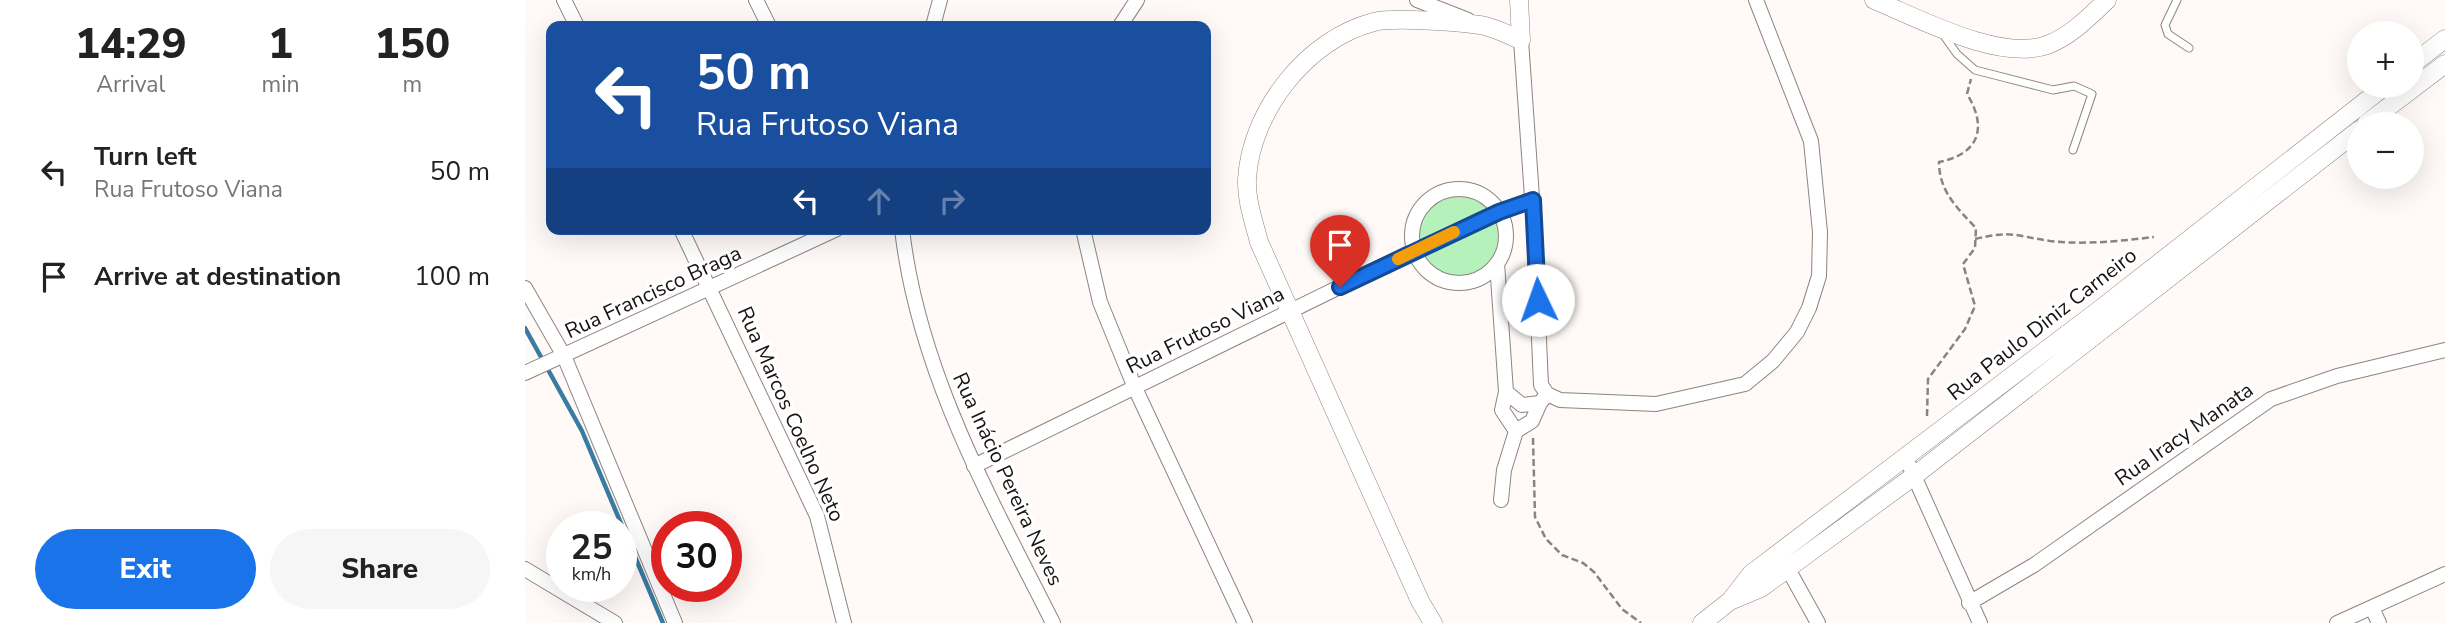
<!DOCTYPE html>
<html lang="en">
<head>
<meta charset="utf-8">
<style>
  :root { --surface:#fff; --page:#f6f6f6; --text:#222; --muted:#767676; --accent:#1a73e8 }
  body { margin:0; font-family:"Nunito Sans",sans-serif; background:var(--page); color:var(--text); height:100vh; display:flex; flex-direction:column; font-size:26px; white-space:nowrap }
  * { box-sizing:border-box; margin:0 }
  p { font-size:23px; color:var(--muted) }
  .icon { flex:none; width:38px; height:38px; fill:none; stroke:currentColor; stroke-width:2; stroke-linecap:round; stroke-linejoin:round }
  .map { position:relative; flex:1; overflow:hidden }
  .sheet { display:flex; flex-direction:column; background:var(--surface); width:525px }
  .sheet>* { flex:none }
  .banner { position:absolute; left:21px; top:21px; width:665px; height:214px; border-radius:14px; box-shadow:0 7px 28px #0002; background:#1a4fa0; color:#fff; overflow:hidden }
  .tools { position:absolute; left:1822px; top:21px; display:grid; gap:14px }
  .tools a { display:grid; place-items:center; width:77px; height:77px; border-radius:50%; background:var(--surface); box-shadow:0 7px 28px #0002; font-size:35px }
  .speed { position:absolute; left:21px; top:511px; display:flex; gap:14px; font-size:35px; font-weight:700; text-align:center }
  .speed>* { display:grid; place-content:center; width:91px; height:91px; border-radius:50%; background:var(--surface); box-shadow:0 7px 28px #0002; line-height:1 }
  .speed small { font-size:18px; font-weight:400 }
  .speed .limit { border:10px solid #d22; background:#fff; color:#111 }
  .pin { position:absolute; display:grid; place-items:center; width:60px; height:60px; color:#fff; margin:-72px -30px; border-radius:50% 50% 50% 0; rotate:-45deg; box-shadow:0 0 7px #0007 }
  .pin .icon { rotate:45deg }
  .me { position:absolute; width:77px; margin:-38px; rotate:357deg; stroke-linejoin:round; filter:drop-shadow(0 0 5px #0008) }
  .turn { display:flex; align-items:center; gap:24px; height:147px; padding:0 35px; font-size:32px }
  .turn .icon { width:91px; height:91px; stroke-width:2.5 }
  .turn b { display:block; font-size:49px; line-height:60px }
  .lanes { display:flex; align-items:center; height:66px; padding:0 35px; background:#0003; justify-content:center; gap:35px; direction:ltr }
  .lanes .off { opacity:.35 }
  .eta { display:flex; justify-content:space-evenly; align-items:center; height:119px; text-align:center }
  .eta b { font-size:42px; font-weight:800; line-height:49px }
  .button { display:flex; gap:14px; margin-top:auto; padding:14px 35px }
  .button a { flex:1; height:80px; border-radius:42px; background:var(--accent); color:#fff; font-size:28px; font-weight:800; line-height:80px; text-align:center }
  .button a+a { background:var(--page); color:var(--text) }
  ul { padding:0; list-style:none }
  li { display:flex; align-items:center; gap:21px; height:105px; padding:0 35px }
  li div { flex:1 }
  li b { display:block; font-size:26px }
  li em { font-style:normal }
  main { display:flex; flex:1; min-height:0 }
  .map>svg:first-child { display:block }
  .green { fill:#b5f1bb }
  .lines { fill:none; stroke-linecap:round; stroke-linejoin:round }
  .stream { stroke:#3a7ba0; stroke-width:4.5 }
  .service-casing { stroke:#8e847f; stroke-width:9 }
  .minor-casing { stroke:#8e847f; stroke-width:16 }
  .tertiary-casing { stroke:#8e847f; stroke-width:19 }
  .path { stroke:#888482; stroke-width:2.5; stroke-dasharray:7 3.5; stroke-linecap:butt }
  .service { stroke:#fff; stroke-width:7 }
  .minor { stroke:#fff; stroke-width:14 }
  .tertiary { stroke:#fff; stroke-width:18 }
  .route-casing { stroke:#114b97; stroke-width:18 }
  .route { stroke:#1a73e8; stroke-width:12 }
  .slow { stroke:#f59e0b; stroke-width:12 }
  .labels { text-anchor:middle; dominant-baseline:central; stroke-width:7; stroke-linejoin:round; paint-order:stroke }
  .street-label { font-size:21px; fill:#171312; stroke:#fff }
</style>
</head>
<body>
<main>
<section class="sheet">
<div class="eta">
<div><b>14:29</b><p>Arrival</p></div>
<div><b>1</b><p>min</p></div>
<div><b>150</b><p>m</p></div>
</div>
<ul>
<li><svg class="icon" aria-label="left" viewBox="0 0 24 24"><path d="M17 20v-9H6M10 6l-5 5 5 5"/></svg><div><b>Turn left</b><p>Rua Frutoso Viana</p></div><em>50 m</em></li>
<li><svg class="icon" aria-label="arrive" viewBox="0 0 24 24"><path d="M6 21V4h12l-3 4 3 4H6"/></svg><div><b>Arrive at destination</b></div><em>100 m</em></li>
</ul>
<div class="button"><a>Exit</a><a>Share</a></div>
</section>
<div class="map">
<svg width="1920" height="623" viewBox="0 0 1920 623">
  <rect width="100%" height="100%" fill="#fffaf8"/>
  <path class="green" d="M887 236a47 47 0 1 1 94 0a47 47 0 1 1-94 0Z"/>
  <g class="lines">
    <path class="stream" d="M0,328L57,431L138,623"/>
    <defs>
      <path id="service" d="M1652,0L1640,25L1643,34L1664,48
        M1417,33L1432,54L1450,70L1528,90L1549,86L1567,94L1548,150"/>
      <path id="minor" d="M39,0L52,26
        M231,0L244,26
        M892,0L943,20
        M408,26L415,0
        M595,26L612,0
        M996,40L1009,226L1016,385L1022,394L1035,400L1131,404L1220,384L1248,361L1272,332L1284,308L1294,276L1295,232L1286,141L1231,0
        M887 236a47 47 0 1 1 94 0a47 47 0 1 1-94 0Z
        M156,229L292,516L319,623
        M377,229C393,371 465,498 528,623
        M558,229L575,302L610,388L720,623
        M972,263L981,392L977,410L991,431L979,470L976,500
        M0,288L39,356L150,623
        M0,373L312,229
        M981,392L997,405L1015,403L1022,394
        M991,431L1007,421L1015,403
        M1381,458L1455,623
        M449,466L888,251L974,212L1008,200
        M1258,560L1293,623
        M0,569L90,623
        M1444,603L1509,565L1746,399L1812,376L1920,350
        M1847,608L1854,623
        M1812,623L1920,574"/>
      <path id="tertiary" d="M1349,0C1393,18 1475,62 1522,45C1546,36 1564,17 1582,0
        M1886,65L1920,39
        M1841,124L1920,64
        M1205,601L1226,574L1578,307L1860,86
        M908,623L895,601L734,242C729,222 721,200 722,179C726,111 782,39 849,22C868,17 933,22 955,25C969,27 983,35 996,40L994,0
        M1177,623L1205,601L1236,588L1389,476L1834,130"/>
    </defs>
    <use href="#service" class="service-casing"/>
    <use href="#minor" class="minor-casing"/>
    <use href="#tertiary" class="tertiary-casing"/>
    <path class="path" d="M1450,239C1487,230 1491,236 1525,241C1560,245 1595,241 1629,237
      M1402,416L1403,379L1440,329L1450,306L1438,264L1450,248L1451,228C1432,208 1414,191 1414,162C1454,154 1463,128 1442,94L1446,79
      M1008,438L1010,517L1021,539L1037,555L1058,563L1069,572L1097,609L1116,623"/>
    <use href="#service" class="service"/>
    <use href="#minor" class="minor"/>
    <use href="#tertiary" class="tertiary"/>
  </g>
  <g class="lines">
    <defs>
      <path id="route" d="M815,287L974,212L1008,200L1013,300"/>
    </defs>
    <use href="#route" class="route-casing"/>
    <use href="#route" class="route"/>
    <path class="slow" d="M873,259L929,232"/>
  </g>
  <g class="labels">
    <g class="street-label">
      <text transform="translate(128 292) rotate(-25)">Rua Francisco Braga</text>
      <text transform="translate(1517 324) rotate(-38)">Rua Paulo Diniz Carneiro</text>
      <text transform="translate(680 330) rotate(-26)">Rua Frutoso Viana</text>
      <text transform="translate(266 414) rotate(66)">Rua Marcos Coelho Neto</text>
      <text transform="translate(1659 434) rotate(-35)">Rua Iracy Manata</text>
      <text transform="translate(483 479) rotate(65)">Rua Inácio Pereira Neves</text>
    </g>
  </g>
</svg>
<div class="tools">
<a>+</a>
<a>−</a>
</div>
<div class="speed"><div>25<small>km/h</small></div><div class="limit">30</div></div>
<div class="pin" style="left:815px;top:287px;background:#d93025"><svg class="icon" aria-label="arrive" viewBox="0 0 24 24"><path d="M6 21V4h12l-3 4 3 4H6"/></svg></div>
<svg class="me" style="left:1013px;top:300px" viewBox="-20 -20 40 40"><circle r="19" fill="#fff"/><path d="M0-13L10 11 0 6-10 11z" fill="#1a73e8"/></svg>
<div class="banner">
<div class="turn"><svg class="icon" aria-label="left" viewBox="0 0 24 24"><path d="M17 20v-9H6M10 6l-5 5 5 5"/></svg><div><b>50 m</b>Rua Frutoso Viana</div></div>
<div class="lanes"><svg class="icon" aria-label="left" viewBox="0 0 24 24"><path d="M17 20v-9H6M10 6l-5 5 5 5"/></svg><svg class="icon off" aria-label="ahead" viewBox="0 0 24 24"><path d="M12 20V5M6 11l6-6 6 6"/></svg><svg class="icon off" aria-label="right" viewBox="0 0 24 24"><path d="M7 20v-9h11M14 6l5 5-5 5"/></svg></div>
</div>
</div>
</main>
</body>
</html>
